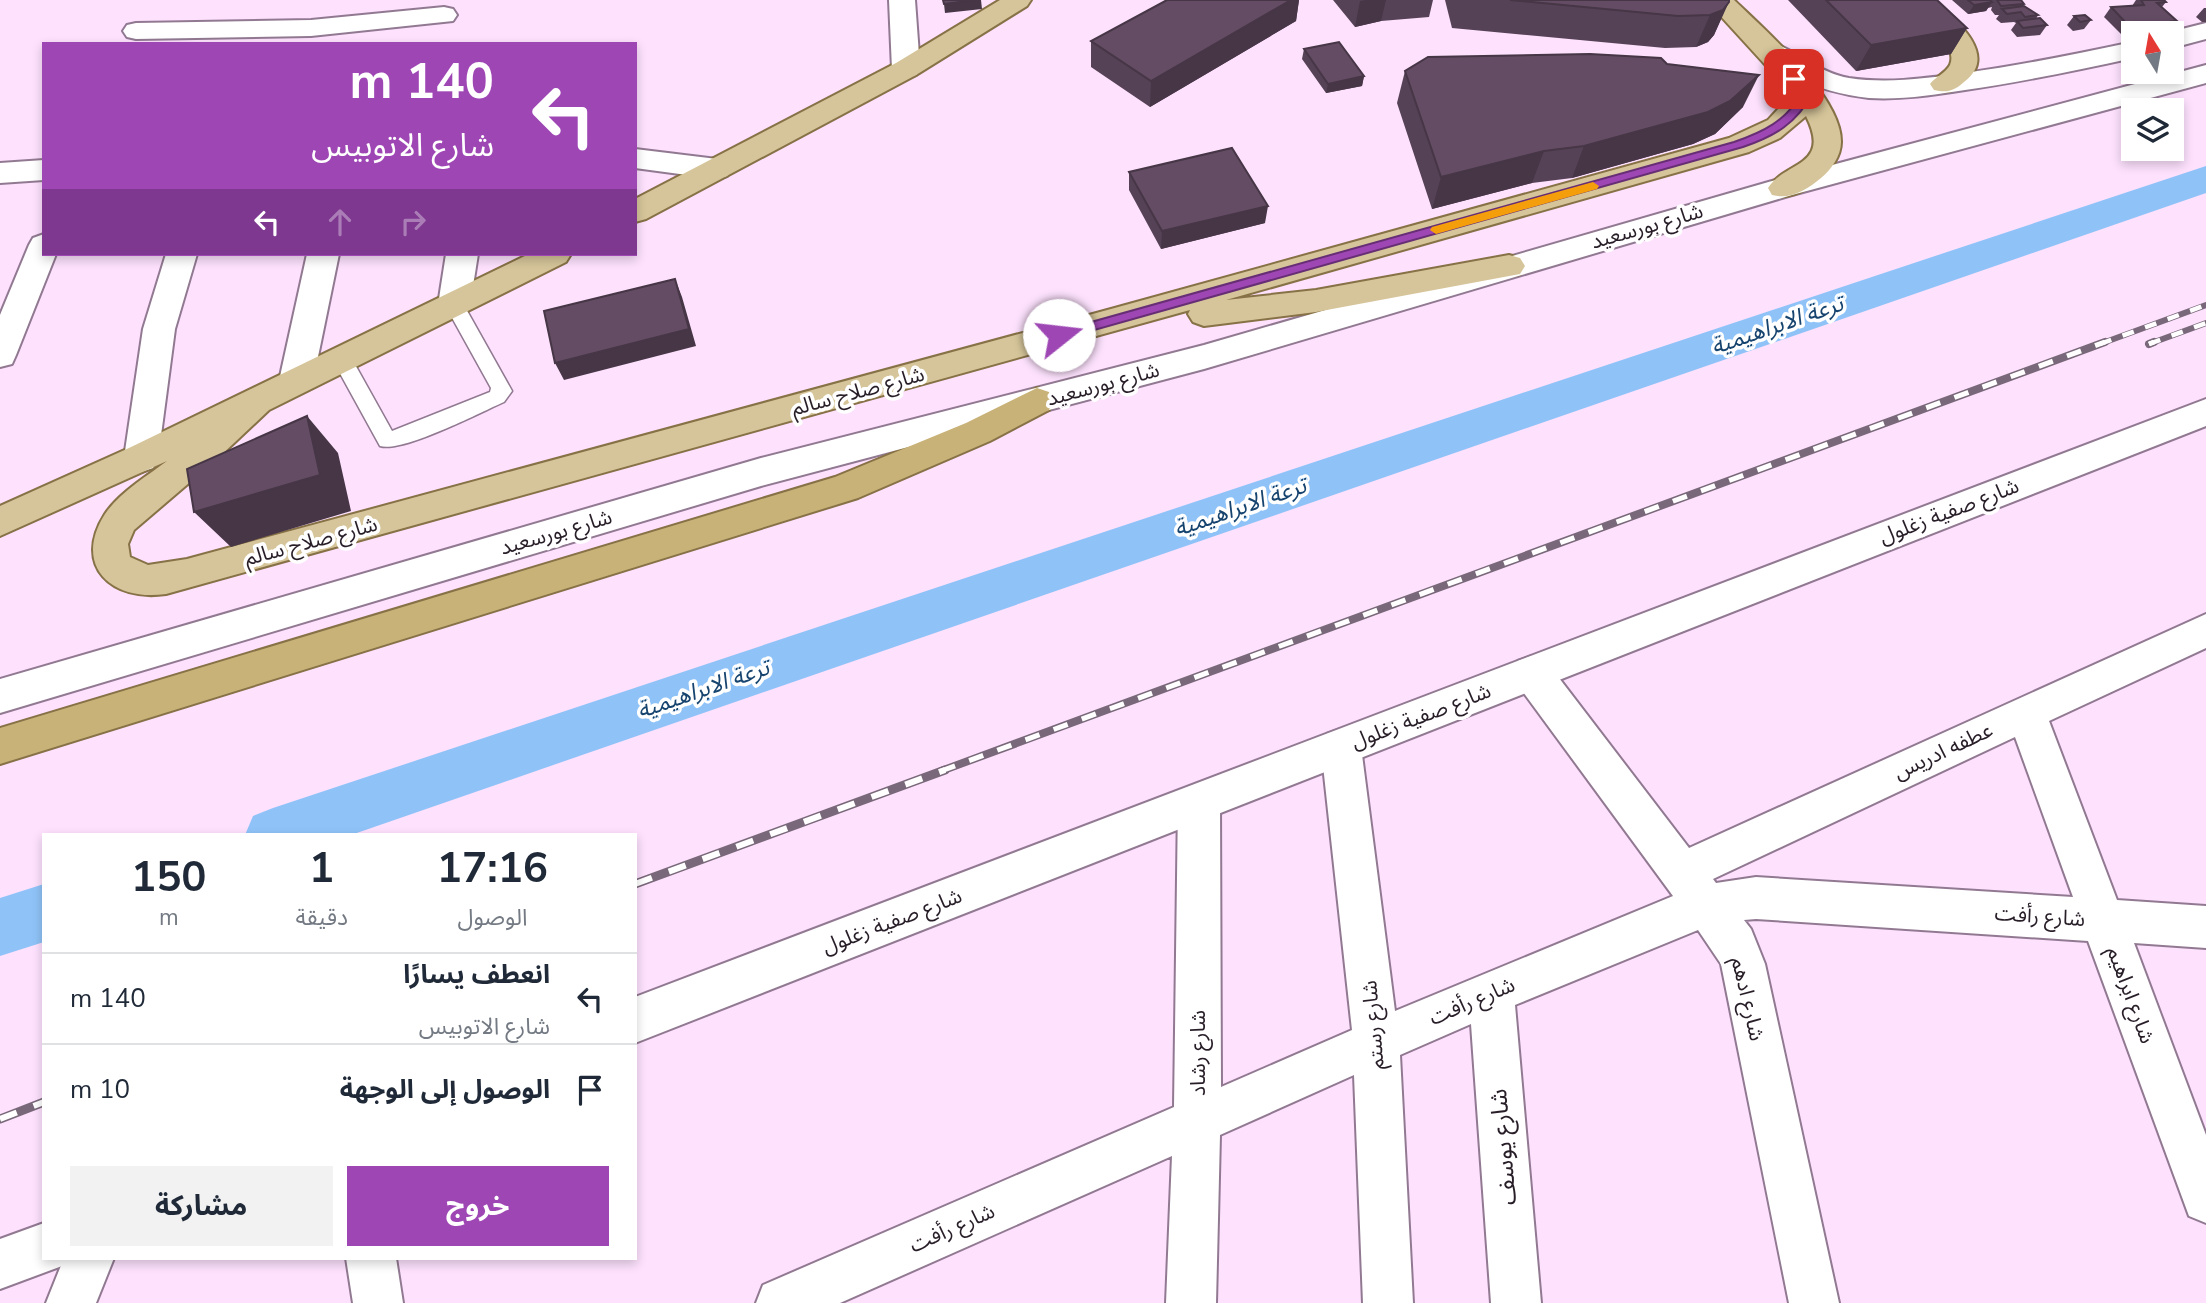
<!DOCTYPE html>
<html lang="ar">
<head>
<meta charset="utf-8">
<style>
  :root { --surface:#fff; --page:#f2f2f3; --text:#1f2937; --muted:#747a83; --line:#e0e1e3; --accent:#9e47b4 }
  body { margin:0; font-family:"Nunito Sans","Noto Sans Arabic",sans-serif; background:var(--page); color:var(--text); direction:rtl; height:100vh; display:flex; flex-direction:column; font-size:26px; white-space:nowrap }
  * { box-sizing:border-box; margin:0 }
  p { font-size:23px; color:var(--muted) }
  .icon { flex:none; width:38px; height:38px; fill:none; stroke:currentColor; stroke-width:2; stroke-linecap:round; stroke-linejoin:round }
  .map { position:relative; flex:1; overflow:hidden; direction:ltr }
  .sheet { position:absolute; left:42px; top:833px; width:595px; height:427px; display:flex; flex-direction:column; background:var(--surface); border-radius:0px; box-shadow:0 4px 10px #0003; direction:rtl }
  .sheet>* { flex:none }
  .guide { position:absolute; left:42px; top:42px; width:595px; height:214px; border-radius:0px; box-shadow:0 4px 10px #0003; direction:rtl; background:#9e47b4; color:#fff; overflow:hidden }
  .needle { width:46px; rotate:349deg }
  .buttons { position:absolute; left:2121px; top:21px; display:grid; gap:14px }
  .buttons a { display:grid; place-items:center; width:63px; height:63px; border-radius:0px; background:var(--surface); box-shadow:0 4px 10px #0003; font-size:35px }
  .pin { position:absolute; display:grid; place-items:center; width:60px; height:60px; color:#fff; margin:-30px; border-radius:14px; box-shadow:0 4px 10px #0006 }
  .me { position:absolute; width:77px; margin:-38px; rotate:74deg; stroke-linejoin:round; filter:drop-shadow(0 0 5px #0008) }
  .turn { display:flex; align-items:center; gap:24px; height:147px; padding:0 28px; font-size:32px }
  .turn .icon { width:91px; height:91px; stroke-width:2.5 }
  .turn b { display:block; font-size:49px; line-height:60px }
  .lanes { display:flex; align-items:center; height:66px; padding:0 28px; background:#0003; justify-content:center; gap:35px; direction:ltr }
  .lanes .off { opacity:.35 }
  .eta { display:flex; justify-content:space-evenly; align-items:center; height:119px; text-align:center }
  .eta b { font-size:42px; font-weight:700; line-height:49px }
  .cta { display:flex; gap:14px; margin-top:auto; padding:14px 28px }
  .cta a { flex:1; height:80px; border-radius:0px; background:var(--accent); color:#fff; font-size:28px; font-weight:700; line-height:80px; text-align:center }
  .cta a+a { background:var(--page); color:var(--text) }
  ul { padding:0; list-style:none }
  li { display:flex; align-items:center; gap:21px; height:91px; padding:0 28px; border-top:2px solid var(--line) }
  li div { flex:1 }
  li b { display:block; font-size:26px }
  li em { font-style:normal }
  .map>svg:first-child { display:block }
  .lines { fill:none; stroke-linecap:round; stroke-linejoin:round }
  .canal { fill:#8fc3f8; fill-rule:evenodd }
  .service-casing { stroke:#927992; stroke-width:3 }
  .minor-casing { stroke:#927992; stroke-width:4 }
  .tertiary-casing { stroke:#927992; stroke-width:4 }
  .secondary-casing { stroke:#927992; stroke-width:4 }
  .primary-casing { stroke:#877146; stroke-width:4 }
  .trunk-casing { stroke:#877146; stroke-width:4 }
  .service { fill:#fff; fill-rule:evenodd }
  .minor { fill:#fff; fill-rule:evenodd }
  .tertiary { fill:#fff; fill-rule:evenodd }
  .secondary { fill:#fff; fill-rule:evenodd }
  .primary { fill:#d6c59a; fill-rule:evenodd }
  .trunk { fill:#c8b278; fill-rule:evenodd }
  .rail-far2-casing { stroke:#796879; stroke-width:6 }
  .rail-far1-casing { stroke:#796879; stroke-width:8 }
  .rail-casing { stroke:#796879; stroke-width:9 }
  .rail-far2 { stroke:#fff; stroke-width:4.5; stroke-dasharray:12; stroke-linecap:butt }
  .rail-far1 { stroke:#fff; stroke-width:5; stroke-dasharray:15; stroke-linecap:butt }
  .rail { stroke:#fff; stroke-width:6; stroke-dasharray:18; stroke-linecap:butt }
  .wall { fill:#564256 }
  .shaded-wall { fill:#463646 }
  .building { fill:#644d64; stroke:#463646; stroke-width:2 }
  .route { fill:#9e47b4; stroke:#672e75; stroke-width:2 }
  .slow { fill:#f59e0b }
  .labels { text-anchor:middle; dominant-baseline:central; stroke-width:7; stroke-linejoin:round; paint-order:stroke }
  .street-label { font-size:21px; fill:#281e28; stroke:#fff }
  .water-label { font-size:23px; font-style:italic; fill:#16446f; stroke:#fff }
  .near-street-label { font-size:24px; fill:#281e28; stroke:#fff }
</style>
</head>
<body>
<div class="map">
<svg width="2206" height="1303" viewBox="0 0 2206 1303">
  <rect width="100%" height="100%" fill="#fde1fd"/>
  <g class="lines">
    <path class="canal" d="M2206,166V193L351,835H245L253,816L273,808Z
      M44,884V942L0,956V898Z"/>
    <defs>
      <path id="service" d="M454,298L461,300L512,391L504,402C479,413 402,453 380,446L331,357L334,352H348L392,431L490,392L491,388L445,305L447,300Z"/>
      <path id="minor" d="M889,0H915L920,69L916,75L906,77L896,75L892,69Z
        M444,7L453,9L457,15L453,21L311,36L136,39L127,37L123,31L127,25L136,23L311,20Z
        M635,149L717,159L727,162L732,169L727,176L717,179L635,168Z
        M44,160V180L0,183V163Z
        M44,234V254H56L16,355L12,364L0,367V315L29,245L33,238Z
        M166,254H197L175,329L158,458L153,468L141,472L129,468L124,458L143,329Z
        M307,254H339L313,381L308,390L296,393L284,390L279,381Z
        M446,254H478L470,305L465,313L454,316L443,313L438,305Z
        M2206,614V648L2049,721L2117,900L2206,906V948L2134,943L2206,1135V1223L2189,1216L2088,941L1756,919L1744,920L1751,929L1765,964L1839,1303H1789L1721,964L1698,930L1515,1005L1541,1303H1491L1471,1024L1400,1055L1413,1303H1363L1354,1075L1220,1135L1216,1303H1166L1172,1156L840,1303H756L763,1285L1174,1107L1178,802L1184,789L1199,783L1214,789L1220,802L1221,1087L1352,1030L1321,747L1327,734L1341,729L1355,734L1361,747L1395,1011L1673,896L1518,685L1513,673L1518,661L1532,656L1546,661L1689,848ZM2015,737L2073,897L1756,877L1716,883L1713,879Z
        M64,1258H114L96,1303H46Z
        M346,1258H396L403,1303H353Z"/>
      <path id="tertiary" d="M2206,399V426L635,1043V997Z
        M44,1223V1258H65L62,1266L0,1289V1239Z"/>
      <path id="secondary" d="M2206,23V39L2172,48V33H2166Z
        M1767,41C1795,48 1816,72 1849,78C1888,84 1927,78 1965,73C2022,65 2077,54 2133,42V58C2078,70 2021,82 1965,90C1934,95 1901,100 1869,98C1842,95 1817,88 1792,76C1779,70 1762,61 1753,49L1757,43Z
        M2206,65V83L1792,195L1204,369L761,486L0,713V679L761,458L1204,345L1772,181Z"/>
      <path id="primary" d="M1000,0H1031L1027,6L916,75L646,219L635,222V199L896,63Z
        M1706,0H1734C1765,30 1842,97 1841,142C1841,156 1831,170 1821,178C1807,190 1790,200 1772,195L1768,188C1785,161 1832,167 1806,116L1780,138L1749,152L1226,300L1316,290L1509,255L1520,258L1525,266L1520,274L1316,312L1204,326L1193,322L1188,314L1190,310L166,594C112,602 72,566 105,514C119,493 147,476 167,461L0,536V506L129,448L529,254H571L566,262L269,410L217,459L134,530L128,544L130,557L148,565L187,559L1111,309L1729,138L1768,120L1792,94Z
        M1904,0H1933C1955,19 2000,55 1964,82C1954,91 1947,93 1934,90L1930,84C1935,77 1946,73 1950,65C1960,41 1915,17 1904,0Z"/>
      <path id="trunk" d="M1037,388L1049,392L1054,401L1049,410L990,441L858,498L0,764V728L835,477L966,423Z"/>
    </defs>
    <use href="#service" class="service-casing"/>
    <use href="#minor" class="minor-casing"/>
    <use href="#tertiary" class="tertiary-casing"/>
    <use href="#secondary" class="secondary-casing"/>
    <use href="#primary" class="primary-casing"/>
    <use href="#trunk" class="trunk-casing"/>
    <use href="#service" class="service"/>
    <use href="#minor" class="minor"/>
    <use href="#tertiary" class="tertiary"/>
    <use href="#secondary" class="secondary"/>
    <use href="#primary" class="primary"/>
    <use href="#trunk" class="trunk"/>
    <defs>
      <path id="rail-far2" d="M2100,344L2206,305
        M2149,344L2206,323"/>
      <path id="rail-far1" d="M2149,344L2154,342
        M941,771L2105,342"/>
      <path id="rail" d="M635,884L945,770
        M0,1119L44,1102"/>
    </defs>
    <use href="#rail-far2" class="rail-far2-casing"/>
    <use href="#rail-far1" class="rail-far1-casing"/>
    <use href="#rail" class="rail-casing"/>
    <use href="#rail-far2" class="rail-far2"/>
    <use href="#rail-far1" class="rail-far1"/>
    <use href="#rail" class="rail"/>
  </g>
  <path class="wall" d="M1167,0H1299L1296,21L1150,107L1091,67V41Z
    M1333,0H1433L1429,17L1381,21L1355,27Z
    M1445,0H1729L1714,35L1708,42L1696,47L1665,48L1452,28Z
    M1788,0H1937L1967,28L1951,54L1856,71Z
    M1952,0H2021L2024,4L2023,6L2038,15L2036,19L2047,25L2040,35L2017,37L2011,30L2016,23L2014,22L2001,23L1996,19L1999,15H1995L1991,10L1992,7L1988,8L1986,11L1968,14Z
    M2136,0H2164L2166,2L2162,7L2177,21L2169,30L2122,35L2104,17L2111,7L2132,6Z
    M2204,8H2206V22H2202L2196,17Z
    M2074,16L2091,20L2084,29L2073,31L2067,25Z
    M1304,49L1364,76L1362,86L1326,93L1302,59Z
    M1667,64L1743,107L1715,134L1693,144L1572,178L1532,183L1432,209L1397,103L1405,71Z
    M1129,172L1265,223L1161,249L1129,190Z"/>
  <path class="shaded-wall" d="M975,0H981L982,9L945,13L944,4Z
    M1291,0H1299L1296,21L1150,107L1151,81Z
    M1366,0H1386L1381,21L1355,27L1360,1Z
    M1729,2L1714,35L1708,42L1696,47L1710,15Z
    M1992,2L1986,11L1968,14L1974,5Z
    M1967,28L1951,54L1856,71L1871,45Z
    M1759,75L1743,107L1715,134L1693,144L1572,178L1584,146Z
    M1364,76L1362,86L1326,93L1328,84Z
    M1544,151L1532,183L1432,209L1441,177Z
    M1268,206L1265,223L1161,249L1162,231Z
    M675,279L682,297L696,346L564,380L555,363Z
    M307,416L338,453L351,511L231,547L194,512Z"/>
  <path class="building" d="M943,0H975L944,4Z
    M1167,0H1291L1151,81L1091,41Z
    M1510,0H1729V2L1723,10L1710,15L1678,16Z
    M1826,0H1937L1967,28L1871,45Z
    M1968,0H1990L1992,2L1974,5Z
    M1997,0H2021L2024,4L2001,6Z
    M2141,0H2164L2166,2L2157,3L2177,21L2129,26L2111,7L2144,5Z
    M2024,6L2038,15L2025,17L2021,12L2007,14L2002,9Z
    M2085,15L2091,20L2080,22L2074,16Z
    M2040,18L2047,25L2023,28L2017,21Z
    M1339,42L1364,76L1328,84L1304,49Z
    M1590,54L1661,58L1667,64L1759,75L1730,101L1708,112L1584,146L1544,151L1441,177L1405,71L1428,57Z
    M1232,148L1268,206L1162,231L1129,172Z
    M675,279L689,329L555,363L544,311Z
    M307,416L320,475L194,512L187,469Z"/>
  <path class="route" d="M1790,76H1798L1813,93C1796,124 1775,136 1743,147L1059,340L1052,335L1059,331L1734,142C1763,132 1786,121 1801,94L1788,79Z"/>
  <path class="slow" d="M1593,182L1599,186L1597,189L1436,234L1430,230L1432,227Z"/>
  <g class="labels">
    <g class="street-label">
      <text transform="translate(1647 226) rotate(-16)">شارع بورسعيد</text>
      <text transform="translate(1103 384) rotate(-15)">شارع بورسعيد</text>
      <text transform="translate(858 391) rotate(-15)">شارع صلاح سالم</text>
      <text transform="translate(1949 511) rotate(-21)">شارع صفية زغلول</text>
      <text transform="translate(556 532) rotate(-16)">شارع بورسعيد</text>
      <text transform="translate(311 541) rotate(-15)">شارع صلاح سالم</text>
      <text transform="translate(1421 716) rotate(-21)">شارع صفية زغلول</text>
      <text transform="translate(1943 751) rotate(-25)">عطفه ادريس</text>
      <text transform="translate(2040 916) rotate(4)">شارع رأفت</text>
      <text transform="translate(892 921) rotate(-21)">شارع صفية زغلول</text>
      <text transform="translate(2131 995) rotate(70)">شارع ابراهيم</text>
      <text transform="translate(1748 999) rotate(77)">شارع ادهم</text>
      <text transform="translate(1472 1001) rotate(-23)">شارع رأفت</text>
      <text transform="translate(1373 1025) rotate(-95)">شارع رستم</text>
      <text transform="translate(1198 1053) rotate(-90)">شارع رشاد</text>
      <text transform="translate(952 1228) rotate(-24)">شارع رأفت</text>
    </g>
    <g class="water-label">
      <text transform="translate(1777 325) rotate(-19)">ترعة الابراهيمية</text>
      <text transform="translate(1240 507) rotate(-19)">ترعة الابراهيمية</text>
      <text transform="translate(703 689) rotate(-19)">ترعة الابراهيمية</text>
    </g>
    <g class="near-street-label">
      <text transform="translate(1503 1147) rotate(-95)">شارع يوسف</text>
    </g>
  </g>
</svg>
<div class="buttons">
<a><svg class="needle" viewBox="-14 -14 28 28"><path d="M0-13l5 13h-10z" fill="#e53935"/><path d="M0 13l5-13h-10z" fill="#747a83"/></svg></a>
<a><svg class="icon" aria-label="layers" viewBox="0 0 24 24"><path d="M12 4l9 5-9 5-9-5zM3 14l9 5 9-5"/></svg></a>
</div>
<div class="pin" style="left:1794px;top:79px;background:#d93025"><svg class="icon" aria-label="arrive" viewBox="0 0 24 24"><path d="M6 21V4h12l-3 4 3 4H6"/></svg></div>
<svg class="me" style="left:1059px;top:335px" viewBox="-20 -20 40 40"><circle r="19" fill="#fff"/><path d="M0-13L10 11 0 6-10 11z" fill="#9e47b4"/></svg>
<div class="guide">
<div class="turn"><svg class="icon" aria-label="left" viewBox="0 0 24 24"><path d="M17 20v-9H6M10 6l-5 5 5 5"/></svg><div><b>140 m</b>شارع الاتوبيس</div></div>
<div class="lanes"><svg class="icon" aria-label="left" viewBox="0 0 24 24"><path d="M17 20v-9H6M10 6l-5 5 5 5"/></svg><svg class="icon off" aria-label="ahead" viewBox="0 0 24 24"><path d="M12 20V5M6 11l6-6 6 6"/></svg><svg class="icon off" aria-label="right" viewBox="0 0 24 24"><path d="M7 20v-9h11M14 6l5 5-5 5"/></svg></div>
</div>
<section class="sheet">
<div class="eta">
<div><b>17:16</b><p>الوصول</p></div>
<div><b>1</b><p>دقيقة</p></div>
<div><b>150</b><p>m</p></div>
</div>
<ul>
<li><svg class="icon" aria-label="left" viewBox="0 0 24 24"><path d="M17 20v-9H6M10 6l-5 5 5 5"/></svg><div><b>انعطف يسارًا</b><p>شارع الاتوبيس</p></div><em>140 m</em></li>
<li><svg class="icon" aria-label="arrive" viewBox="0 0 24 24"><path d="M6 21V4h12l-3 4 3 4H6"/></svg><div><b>الوصول إلى الوجهة</b></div><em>10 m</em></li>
</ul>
<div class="cta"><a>خروج</a><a>مشاركة</a></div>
</section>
</div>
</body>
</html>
